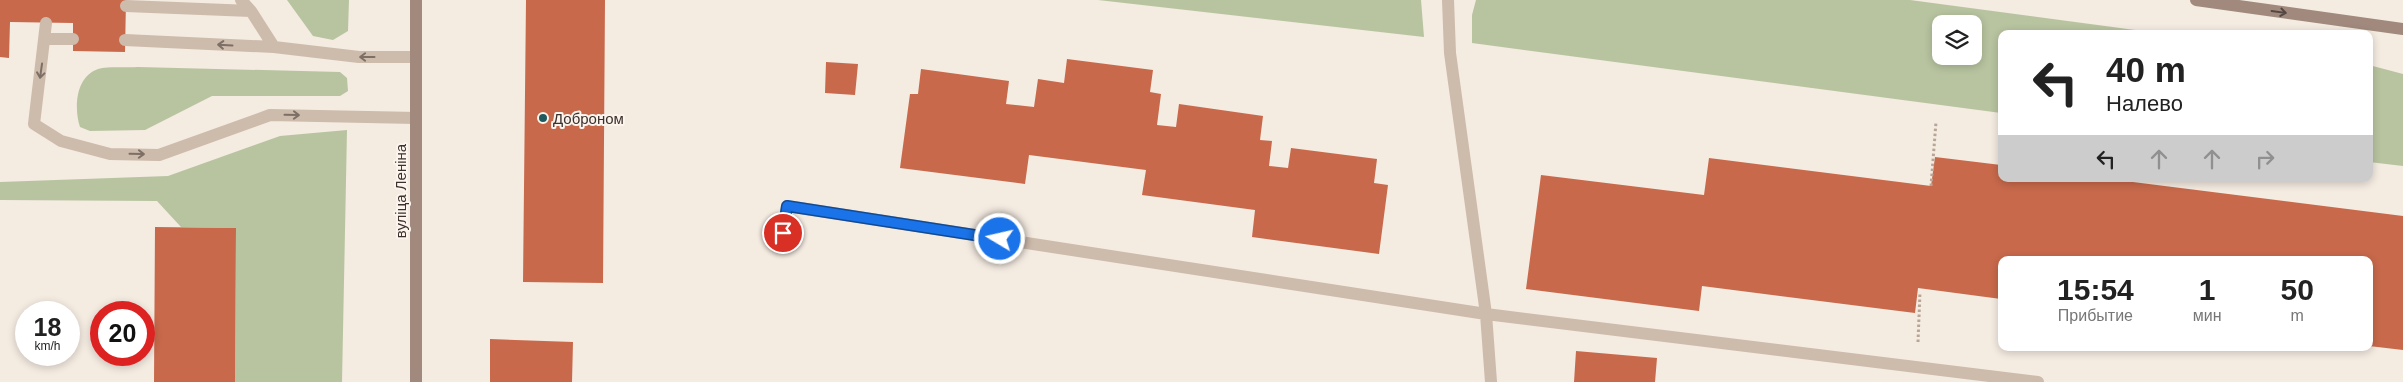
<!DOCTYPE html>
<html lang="ru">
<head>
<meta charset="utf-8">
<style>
  :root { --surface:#fff; --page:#f6f6f6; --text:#222; --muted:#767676 }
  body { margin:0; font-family:Helvetica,sans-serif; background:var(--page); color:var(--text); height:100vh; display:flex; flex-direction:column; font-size:19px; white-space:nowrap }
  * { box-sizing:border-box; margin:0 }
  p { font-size:16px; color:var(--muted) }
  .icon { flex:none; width:28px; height:28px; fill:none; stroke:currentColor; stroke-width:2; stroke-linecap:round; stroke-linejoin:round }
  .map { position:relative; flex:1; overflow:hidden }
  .details { position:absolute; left:1998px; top:256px; width:375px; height:95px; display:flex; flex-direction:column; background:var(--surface); border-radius:10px; box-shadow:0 2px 8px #0003 }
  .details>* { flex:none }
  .banner { position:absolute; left:1998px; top:30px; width:375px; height:152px; border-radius:10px; box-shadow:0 2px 8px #0003; background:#fff; color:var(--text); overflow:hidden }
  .buttons { position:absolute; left:1932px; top:15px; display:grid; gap:10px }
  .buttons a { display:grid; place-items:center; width:50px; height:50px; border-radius:10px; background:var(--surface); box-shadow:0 2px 8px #0003; font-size:25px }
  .speed { position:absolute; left:15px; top:301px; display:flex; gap:10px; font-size:25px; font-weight:700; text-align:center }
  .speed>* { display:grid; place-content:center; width:65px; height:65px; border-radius:50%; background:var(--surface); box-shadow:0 2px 8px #0003; line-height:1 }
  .speed small { font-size:12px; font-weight:400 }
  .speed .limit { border:8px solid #d22; background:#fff; color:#111 }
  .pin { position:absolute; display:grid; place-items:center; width:42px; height:42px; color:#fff; margin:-21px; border:2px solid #fff; border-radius:50%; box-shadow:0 1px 5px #0007 }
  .me { position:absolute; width:55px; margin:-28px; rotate:279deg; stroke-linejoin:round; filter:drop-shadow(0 0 4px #0008) }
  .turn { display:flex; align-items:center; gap:18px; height:105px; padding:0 25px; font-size:22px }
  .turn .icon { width:65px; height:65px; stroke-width:2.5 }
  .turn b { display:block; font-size:35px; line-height:42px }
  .lanes { display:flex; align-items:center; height:48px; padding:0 25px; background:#0003; justify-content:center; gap:25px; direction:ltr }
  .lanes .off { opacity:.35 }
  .eta { display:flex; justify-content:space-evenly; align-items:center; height:85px; text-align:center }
  .eta b { font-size:30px; font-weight:800; line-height:35px }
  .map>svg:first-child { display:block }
  .green { fill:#b8c4a0; fill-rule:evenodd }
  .building { fill:#c8694b }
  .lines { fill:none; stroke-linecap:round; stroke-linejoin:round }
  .path { stroke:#b9a596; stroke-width:3; stroke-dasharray:2.5 2.5; stroke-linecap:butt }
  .lane { stroke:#cdbbac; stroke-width:12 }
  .secondary { stroke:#a18a7d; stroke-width:12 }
  .oneway { stroke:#544640 }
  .oneway2 { stroke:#7d6f65 }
  .route-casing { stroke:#114b97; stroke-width:12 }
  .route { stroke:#1a73e8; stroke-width:9 }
  .poi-dot { fill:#1f5a5e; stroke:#fbf5ee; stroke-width:2 }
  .labels { text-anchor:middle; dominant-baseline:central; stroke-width:4; stroke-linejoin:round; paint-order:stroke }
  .poi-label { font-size:15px; fill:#3b302b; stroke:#fbf5ee; text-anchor:start }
  .street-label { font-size:15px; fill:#3b302b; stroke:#fbf5ee }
</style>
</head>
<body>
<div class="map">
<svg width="2403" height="382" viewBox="0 0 2403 382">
  <rect width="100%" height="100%" fill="#f4ebe1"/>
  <path class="green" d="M287,0H349L348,31L333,40L313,36Z
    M1098,0H1421L1424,37Z
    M1476,0H1910L2165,34H2001V113L1472,43V15ZM1941,24H1974V56H1941Z
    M2369,65L2403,74V166L2369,162Z
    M138,67L340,72L347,78L348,91L340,96H212L145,130L90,131L80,127C74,109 75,77 98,69C109,66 126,68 138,67Z
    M347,130L342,382H235L236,228L181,227L157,201L0,200V182L168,176L280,136Z"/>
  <path class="building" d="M0,0H126L125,52L73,51V23L10,22L9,58L0,57Z
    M526,0H605L603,283L523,282Z
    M1067,59L1153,70L1150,92L1161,94L1157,125L1176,127L1179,104L1263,116L1260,140L1272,141L1269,166L1288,168L1291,148L1377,159L1374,183L1388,185L1379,254L1252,237L1255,210L1142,195L1146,170L1029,155L1025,184L900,168L910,94H918L921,69L1009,81L1006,104L1034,107L1038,79L1064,83Z
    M826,62L858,64L855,95L825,93Z
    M1935,157L2001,165V179H2109L2403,216V350L2369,346V260H2001V299L1918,288L1915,313L1702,286L1699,311L1526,289L1541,175L1704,195L1709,158L1931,186Z
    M155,227L236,228L235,382H154Z
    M490,339L573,342L572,382H490Z
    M1576,351L1657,358L1655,382H1574Z"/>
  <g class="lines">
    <path class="path" d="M1931,186L1936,122
      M1918,342L1920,292"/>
    <path class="lane" d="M241,0L251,11L274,47L359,57H416
      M1448,0L1450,53L1486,314L2038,382
      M126,6L251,11
      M46,23L34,124L61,141L110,154L159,155L270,115L416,118
      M46,39H73
      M125,40L274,47
      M781,247L787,206L1486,314L1491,382"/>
    <path class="secondary" d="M2196,0L2403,29
      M416,382V0"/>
  </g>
  <defs><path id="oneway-shaft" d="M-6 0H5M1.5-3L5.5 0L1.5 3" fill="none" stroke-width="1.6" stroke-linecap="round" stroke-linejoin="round" transform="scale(1.25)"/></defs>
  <use class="oneway" href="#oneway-shaft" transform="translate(2279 12) rotate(8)"/>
  <g class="oneway2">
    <use href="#oneway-shaft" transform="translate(225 45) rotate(-177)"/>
    <use href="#oneway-shaft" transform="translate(367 57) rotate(-180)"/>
    <use href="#oneway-shaft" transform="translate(41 71) rotate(98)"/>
    <use href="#oneway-shaft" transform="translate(292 115) rotate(1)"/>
    <use href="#oneway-shaft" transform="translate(137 154) rotate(1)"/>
  </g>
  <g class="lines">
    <defs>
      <path id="route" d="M783,233L787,206L1000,239"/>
    </defs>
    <use href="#route" class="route-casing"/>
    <use href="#route" class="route"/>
  </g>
  <circle class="poi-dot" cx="543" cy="118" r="5"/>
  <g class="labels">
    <g class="poi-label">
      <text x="553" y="118">Доброном</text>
    </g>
    <g class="street-label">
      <text transform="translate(400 191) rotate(-90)">вуліца Леніна</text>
    </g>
  </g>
</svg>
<div class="buttons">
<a><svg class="icon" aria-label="layers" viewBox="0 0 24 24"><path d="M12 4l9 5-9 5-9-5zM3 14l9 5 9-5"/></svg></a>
</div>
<div class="speed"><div>18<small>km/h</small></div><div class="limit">20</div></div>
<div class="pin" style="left:783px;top:233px;background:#d93025"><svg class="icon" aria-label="arrive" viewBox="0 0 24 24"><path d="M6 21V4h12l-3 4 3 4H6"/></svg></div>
<svg class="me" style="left:1000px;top:239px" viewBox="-20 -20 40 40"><circle r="17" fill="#1a73e8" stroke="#fff" stroke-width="3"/><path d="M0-11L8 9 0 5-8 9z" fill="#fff"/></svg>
<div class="banner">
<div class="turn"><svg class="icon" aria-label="left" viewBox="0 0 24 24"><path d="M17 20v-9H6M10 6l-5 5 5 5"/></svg><div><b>40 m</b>Налево</div></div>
<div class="lanes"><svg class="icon" aria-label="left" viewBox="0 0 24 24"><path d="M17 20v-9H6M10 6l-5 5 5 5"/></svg><svg class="icon off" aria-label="ahead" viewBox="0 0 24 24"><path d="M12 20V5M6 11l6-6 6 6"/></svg><svg class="icon off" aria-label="ahead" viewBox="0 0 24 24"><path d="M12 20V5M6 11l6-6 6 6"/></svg><svg class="icon off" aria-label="right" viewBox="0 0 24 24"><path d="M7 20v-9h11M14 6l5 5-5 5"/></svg></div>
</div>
<section class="details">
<div class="eta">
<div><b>15:54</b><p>Прибытие</p></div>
<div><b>1</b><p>мин</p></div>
<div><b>50</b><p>m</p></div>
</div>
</section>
</div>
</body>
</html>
